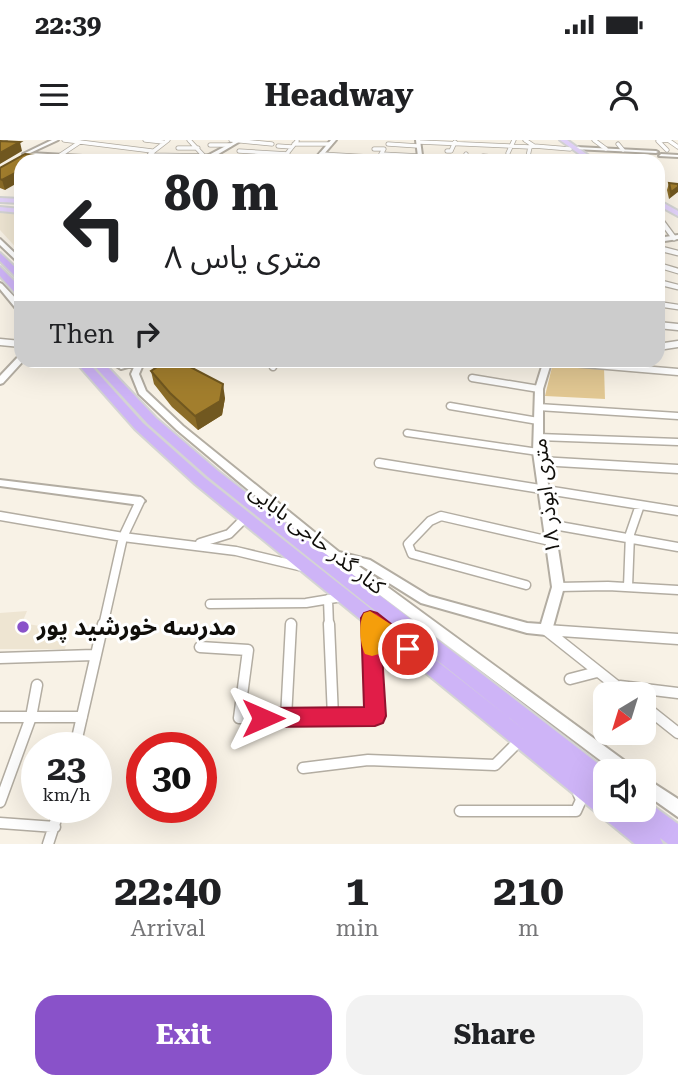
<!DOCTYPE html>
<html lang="en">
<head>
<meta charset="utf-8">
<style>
  :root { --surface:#fff; --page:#f2f2f2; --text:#202124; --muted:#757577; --accent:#8952c9 }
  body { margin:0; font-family:"Roboto Serif","Noto Sans Arabic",serif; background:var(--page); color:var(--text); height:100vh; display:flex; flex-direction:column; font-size:26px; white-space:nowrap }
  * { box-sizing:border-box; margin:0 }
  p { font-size:23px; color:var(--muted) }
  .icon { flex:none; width:38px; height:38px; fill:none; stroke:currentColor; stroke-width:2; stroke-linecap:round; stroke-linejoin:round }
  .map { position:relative; height:704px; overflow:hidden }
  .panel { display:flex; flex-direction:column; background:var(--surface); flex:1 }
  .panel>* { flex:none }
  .banner { position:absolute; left:14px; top:14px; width:651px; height:214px; border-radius:21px; box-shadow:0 7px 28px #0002; background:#fff; color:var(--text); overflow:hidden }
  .needle { width:46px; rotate:218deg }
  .buttons { position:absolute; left:593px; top:542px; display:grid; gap:14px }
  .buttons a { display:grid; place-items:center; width:63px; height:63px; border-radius:14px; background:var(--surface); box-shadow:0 7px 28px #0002; font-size:35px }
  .speed { position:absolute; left:21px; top:592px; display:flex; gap:14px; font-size:35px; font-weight:700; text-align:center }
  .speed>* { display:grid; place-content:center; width:91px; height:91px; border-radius:50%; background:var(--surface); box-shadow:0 7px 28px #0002; line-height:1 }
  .speed small { font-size:18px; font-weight:400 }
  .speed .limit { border:10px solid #d22; background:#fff; color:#111 }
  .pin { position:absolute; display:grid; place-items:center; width:60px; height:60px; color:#fff; margin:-30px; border:4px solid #fff; border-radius:50%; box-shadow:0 2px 7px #0007 }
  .me { position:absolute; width:77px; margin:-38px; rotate:90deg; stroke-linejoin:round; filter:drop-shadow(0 0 5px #0008) }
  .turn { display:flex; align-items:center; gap:24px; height:147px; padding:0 35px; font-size:32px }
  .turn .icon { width:91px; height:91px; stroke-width:2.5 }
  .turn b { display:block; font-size:49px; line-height:60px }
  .then { display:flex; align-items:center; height:66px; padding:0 35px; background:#0003; gap:14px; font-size:26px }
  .eta { display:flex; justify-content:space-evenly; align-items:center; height:119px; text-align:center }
  .eta b { font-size:42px; font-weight:700; line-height:49px }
  .cta { display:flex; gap:14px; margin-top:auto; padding:14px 35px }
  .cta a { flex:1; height:80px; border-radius:21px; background:var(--accent); color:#fff; font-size:28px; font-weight:700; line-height:80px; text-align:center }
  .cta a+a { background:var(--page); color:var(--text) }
  .status { display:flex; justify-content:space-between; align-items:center; height:49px; padding:0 35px; background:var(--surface); direction:ltr }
  .status svg { height:19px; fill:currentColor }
  header { display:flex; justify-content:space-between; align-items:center; height:91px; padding:0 35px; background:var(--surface); font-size:32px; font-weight:700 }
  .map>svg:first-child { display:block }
  .built { fill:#eee5d2 }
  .green { fill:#e2c893 }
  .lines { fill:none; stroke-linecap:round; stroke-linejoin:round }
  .street-far4-casing { stroke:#b3ada2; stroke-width:5 }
  .street-far3-casing { stroke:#b3ada2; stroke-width:7 }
  .street-far2-casing { stroke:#b3ada2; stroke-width:9 }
  .street-far1-casing { stroke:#b3ada2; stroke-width:11 }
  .street-casing { stroke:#b3ada2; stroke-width:13 }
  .secondary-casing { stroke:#b3ada2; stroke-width:4 }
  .primary-casing { stroke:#d4d4d3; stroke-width:4 }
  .highway-casing { stroke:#d4d4d3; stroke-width:4 }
  .street-far4 { stroke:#fff; stroke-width:3.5 }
  .street-far3 { stroke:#fff; stroke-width:4.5 }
  .street-far2 { stroke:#fff; stroke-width:6 }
  .street-far1 { stroke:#fff; stroke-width:8 }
  .street { stroke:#fff; stroke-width:10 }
  .secondary { fill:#fff; fill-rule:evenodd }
  .primary { fill:#e2d2fa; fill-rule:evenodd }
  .highway { fill:#ceb4f7; fill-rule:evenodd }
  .wall { fill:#8b6c27 }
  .shaded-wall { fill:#715820 }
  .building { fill:#a27e2d; stroke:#715820; stroke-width:2 }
  .route { fill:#e11d48; stroke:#92132f; stroke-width:2 }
  .slow { fill:#f59e0b }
  .poi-dot { fill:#8952c9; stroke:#fff; stroke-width:2.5 }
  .labels { text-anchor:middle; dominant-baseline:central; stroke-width:6; stroke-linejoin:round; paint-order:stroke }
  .street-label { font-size:21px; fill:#100e0a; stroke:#fff }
  .near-poi-label { font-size:24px; font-weight:bold; fill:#100e0a; stroke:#fff; text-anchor:start }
</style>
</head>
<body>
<div class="status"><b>22:39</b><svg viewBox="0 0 49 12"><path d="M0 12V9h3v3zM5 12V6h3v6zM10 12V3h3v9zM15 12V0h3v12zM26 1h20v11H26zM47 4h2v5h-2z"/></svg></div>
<header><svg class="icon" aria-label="menu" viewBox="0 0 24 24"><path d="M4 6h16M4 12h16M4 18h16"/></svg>Headway<svg class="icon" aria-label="person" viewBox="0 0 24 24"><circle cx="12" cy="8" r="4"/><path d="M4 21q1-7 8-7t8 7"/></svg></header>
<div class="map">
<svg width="678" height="704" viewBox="0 0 678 704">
  <rect width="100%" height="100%" fill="#f8f2e6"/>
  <path class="built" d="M7,72L21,73V113L0,90V73Z
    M27,471L22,483L69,491L65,509H0V473Z"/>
  <path class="green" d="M553,223L604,228L605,259L545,256Z"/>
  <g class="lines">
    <defs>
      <path id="street-far4" d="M64,0L152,11
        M145,0L163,2
        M189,0L203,15
        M231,0L272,4
        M525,0L534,6L530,7L527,21
        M594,0L606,9
        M419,2L530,7
        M294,4H330
        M388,4L418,6
        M618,4L623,10
        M210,5H230
        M278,6L292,7
        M534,6L570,9
        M178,8H198
        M374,9H384L381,14L420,16
        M667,10L658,1L668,0L678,7
        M239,11L288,14
        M447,11H451L455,2
        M508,13L514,0
        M150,14L168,0
        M321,14L388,18
        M149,15L212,16
        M59,16L80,2
        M483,16L494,17V21
        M285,18H307
        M317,19L344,21
        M281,21L297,1
        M464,21L466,14
        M658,78L662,81"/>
      <path id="street-far3" d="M660,79L674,98
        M658,108L678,113
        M658,125L678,131
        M658,142L678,147
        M658,164L678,167"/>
      <path id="street-far2" d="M658,185L678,187
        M0,202L21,204
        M658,207L678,204
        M321,220H327
        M529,220L547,223
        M548,221L678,232
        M273,227L276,220
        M472,238L539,249
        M450,266L538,281
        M538,267L678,276
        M407,293L538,312
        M538,297L678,302"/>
      <path id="street-far1" d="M540,321L678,329
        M379,323L678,371
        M0,376L123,397L236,411L303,427
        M548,384L678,407
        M200,403L229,394L245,378
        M526,445L412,414L408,404L430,381L441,376L550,401
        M558,447L608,446L678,450
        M628,447L630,394L640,365
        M328,459L329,486
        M210,464L306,463L342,457
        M371,479V486
        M103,486L123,397L140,361"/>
      <path id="street" d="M329,484L333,577
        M546,490L678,499
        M546,490L628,555
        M200,507L248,510L239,578L375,576L371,484
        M0,518L94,515
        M570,539L597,532
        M620,546L678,553
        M602,566L606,565
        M644,566L678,593
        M0,577H82
        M286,578L291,484
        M75,607L103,484
        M303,628L368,620L495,625L520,600
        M0,662L31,577L37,545
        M460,671H576L581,660L577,650
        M0,683L55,687
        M48,704L60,667"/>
      <path id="secondary" d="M0,0H6L0,2Z
        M52,0H58L30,13L153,20L155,21H126L23,14Z
        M237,0H242L210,19V21H206L205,17Z
        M331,0H336L318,21H313Z
        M416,0H420L422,15L438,21H431L418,17Z
        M576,7L656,11L658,12L656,13L574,9Z
        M661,14L678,15V17L659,16Z
        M678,95V99L658,102V98Z
        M0,99L21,119V125L0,105Z
        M0,143L2,144L21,164V171H18L0,149Z
        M18,217H21V220H24L3,243L0,244V236Z
        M107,220H118L122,223L132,220H145L139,234L146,251L183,286L339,412L370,420L429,456L527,483L541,484L552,447L533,312L535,249L544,220H552L543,249V312L564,447L551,494L546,495L527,493L421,463L362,426L356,424L633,627L635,632H616L320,410L177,290L139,254L131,234L135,225L121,229Z
        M0,340L140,357L145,361L140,365L0,346Z
        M644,637L678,659V677L644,653Z"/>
      <path id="primary" d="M560,0H567L596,21H589Z
        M0,58L21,59V63L0,62Z
        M658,60L678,71V76L658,65Z
        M0,67L21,69V73L0,71Z"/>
      <path id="highway" d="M0,113L21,133V142L0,121Z
        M0,127L21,148V157L18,156L0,136Z
        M74,220H86L143,283L205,338L527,592L208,337L148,284L89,220H101L156,278L218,331L609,632H606V652L601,650L606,653V670H627L634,676L632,670H644V660L649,663L678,684V704H668L660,698L663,704H635L195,344L135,289Z"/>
    </defs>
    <use href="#street-far4" class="street-far4-casing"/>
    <use href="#street-far3" class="street-far3-casing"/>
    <use href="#street-far2" class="street-far2-casing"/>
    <use href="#street-far1" class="street-far1-casing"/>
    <use href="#street" class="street-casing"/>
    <use href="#secondary" class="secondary-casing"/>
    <use href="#primary" class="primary-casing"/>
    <use href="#highway" class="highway-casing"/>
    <use href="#street-far4" class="street-far4"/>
    <use href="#street-far3" class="street-far3"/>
    <use href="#street-far2" class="street-far2"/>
    <use href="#street-far1" class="street-far1"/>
    <use href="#street" class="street"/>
    <use href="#secondary" class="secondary"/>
    <use href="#primary" class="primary"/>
    <use href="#highway" class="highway"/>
  </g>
  <path class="wall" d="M21,21L5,50L0,48V28Z
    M669,43L678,44L669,59L667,50Z
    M151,231L225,258L222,275L198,290L172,267L154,244Z"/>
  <path class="shaded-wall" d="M20,2L22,11L0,24V13Z
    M21,30V41L5,50L2,40Z
    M678,47V52L669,59L671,52Z
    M663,60L661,69L658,70V61Z
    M223,244L225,258L222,275L198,290L195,276Z"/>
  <path class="building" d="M0,1L20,2L0,13Z
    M25,14L68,18L62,21H21V30L2,40L0,39V28Z
    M669,43L678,44V47L671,52Z
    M168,220H177L223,244L220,261L195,276L170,253L151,231Z"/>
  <path class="route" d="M370,471L377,473L415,503L418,509L415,515L408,517L381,498L386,576L383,583L375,586L263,587L255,584L252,578L255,571L263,568L364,567L361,478L364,473Z"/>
  <path class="slow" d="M370,471L395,487L398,492L395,498L388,500L381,498L379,514L372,516L365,514C360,504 358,483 364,473Z"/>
  <circle class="poi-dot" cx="23" cy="487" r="7"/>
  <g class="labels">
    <g class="street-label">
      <text transform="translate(546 356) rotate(-97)">۱۸ متری ابوذر</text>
      <text transform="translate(317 399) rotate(38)">کنار گذر حاجی بابایی</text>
    </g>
    <g class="near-poi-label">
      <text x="37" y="487">مدرسه خورشید پور</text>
    </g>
  </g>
</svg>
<div class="buttons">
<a><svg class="needle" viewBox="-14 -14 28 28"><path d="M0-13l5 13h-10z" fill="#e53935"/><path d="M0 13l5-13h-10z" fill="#757577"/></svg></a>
<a><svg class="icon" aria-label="sound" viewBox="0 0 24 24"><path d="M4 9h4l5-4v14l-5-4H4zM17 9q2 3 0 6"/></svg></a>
</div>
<div class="speed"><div>23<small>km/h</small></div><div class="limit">30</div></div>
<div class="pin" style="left:408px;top:509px;background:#d93025"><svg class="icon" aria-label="arrive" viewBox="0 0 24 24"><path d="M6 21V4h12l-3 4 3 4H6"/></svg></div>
<svg class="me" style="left:263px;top:578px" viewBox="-20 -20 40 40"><path d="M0-17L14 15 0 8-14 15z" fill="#e11d48" stroke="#fff" stroke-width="4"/></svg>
<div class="banner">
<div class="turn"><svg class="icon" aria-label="left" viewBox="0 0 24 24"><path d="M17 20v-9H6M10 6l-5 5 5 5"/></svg><div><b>80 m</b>۸ متری یاس</div></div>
<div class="then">Then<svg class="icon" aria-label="right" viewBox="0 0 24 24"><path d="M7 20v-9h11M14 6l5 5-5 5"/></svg></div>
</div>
</div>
<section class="panel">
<div class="eta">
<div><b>22:40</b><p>Arrival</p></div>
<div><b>1</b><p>min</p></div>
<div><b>210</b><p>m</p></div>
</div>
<div class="cta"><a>Exit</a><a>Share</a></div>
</section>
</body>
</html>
